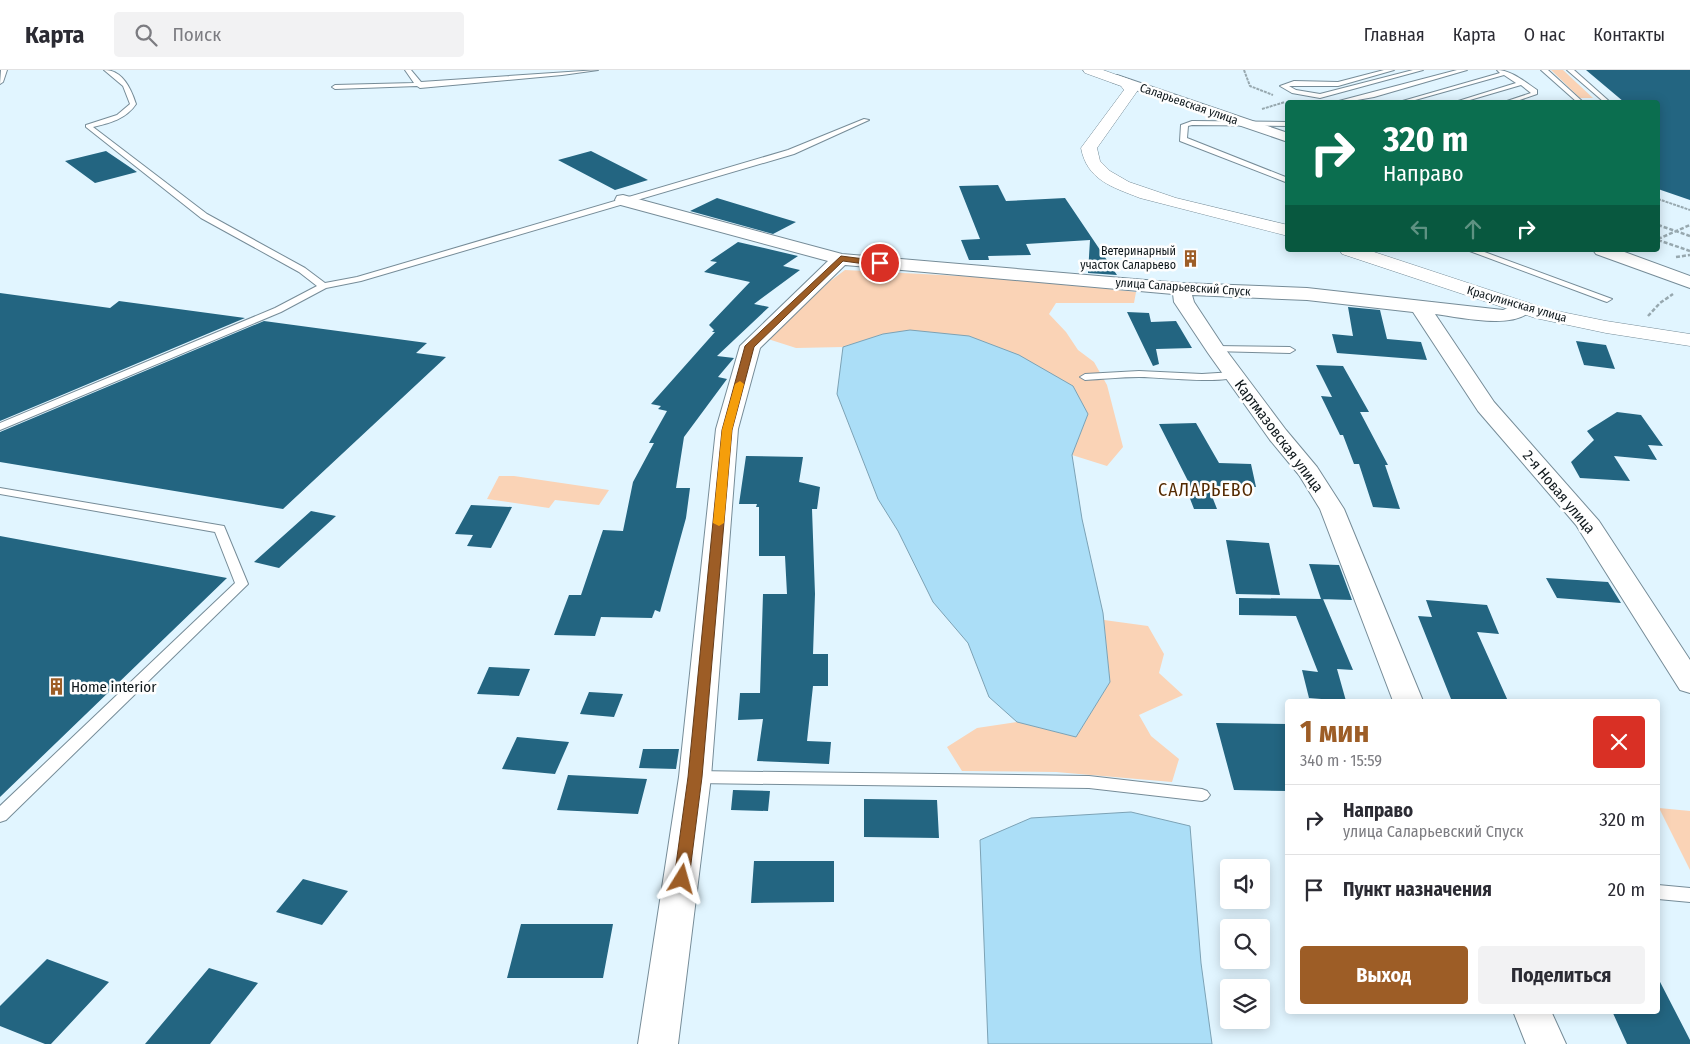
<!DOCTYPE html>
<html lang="ru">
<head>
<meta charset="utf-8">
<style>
  :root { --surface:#fff; --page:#f2f2f3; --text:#2b2b33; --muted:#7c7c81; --line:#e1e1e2; --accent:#9d5d26 }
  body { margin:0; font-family:"Fira Sans Condensed",sans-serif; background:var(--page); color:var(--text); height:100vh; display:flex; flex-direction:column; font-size:19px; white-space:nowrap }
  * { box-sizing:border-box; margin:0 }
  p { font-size:16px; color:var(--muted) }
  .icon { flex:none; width:28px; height:28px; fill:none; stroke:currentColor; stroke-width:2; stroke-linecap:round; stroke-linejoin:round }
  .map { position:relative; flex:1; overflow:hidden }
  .side { position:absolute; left:1285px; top:629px; width:375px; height:315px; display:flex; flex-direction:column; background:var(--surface); border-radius:5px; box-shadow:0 2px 12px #0003 }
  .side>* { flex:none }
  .hud { position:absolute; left:1285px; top:30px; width:375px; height:152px; border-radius:5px; box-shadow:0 2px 12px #0003; background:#0b6e4f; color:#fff; overflow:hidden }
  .buttons { position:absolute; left:1220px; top:789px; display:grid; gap:10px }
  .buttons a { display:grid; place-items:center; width:50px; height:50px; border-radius:5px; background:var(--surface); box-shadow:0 2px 12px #0003; font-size:25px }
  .pin { position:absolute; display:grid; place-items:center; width:42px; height:42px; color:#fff; margin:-21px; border:2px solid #fff; border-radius:50%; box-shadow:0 1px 5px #0007 }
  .me { position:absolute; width:55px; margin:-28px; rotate:8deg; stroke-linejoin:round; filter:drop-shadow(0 0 4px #0008) }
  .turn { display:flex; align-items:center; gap:18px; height:105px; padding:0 15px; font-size:22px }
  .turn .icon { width:65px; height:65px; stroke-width:2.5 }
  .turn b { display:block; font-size:35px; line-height:42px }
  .lanes { display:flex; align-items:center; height:48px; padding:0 15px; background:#0003; justify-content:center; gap:25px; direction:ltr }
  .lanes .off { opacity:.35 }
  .round { display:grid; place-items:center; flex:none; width:52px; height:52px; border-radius:5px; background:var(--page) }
  .overview { display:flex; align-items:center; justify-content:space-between; height:85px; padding:0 15px }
  h1 { font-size:30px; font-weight:700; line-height:38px; color:var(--accent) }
  .action { display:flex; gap:10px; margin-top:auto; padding:10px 15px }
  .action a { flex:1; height:58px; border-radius:5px; background:var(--accent); color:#fff; font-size:20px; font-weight:700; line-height:58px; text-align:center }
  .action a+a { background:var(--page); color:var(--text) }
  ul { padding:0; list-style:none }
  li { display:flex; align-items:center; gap:15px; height:70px; padding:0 15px; border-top:1px solid var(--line) }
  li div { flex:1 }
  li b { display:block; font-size:19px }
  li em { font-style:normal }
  header { display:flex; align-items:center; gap:30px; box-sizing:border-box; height:70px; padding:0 25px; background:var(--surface); border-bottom:1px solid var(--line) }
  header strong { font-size:24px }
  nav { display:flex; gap:28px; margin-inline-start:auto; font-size:18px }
  .search { width:350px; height:45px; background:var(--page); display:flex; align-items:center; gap:12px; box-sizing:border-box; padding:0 18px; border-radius:5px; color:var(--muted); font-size:19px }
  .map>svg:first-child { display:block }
  .green { fill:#fad3b6 }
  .water { fill:#abdef7; stroke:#7ca2b5 }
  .building { fill:#236581 }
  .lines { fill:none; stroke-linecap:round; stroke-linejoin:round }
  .lane-casing { stroke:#768c98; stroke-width:2 }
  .street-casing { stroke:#768c98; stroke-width:2 }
  .secondary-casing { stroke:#768c98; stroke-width:1 }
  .path-far1 { stroke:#97a8af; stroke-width:2; stroke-dasharray:3 1; stroke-linecap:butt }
  .path { stroke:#97a8af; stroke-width:2.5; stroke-dasharray:4 2; stroke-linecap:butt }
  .lane { fill:#fff; fill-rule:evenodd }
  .street { fill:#fff; fill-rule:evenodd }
  .secondary { fill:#fff; fill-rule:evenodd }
  .route { fill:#9d5d26; stroke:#663c19 }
  .slow { fill:#f59e0b }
  .labels { text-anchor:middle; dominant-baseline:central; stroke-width:5; stroke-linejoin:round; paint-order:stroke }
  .far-street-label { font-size:12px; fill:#0e171b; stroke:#fefefe }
  .far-poi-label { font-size:12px; fill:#0e171b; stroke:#fefefe; text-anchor:end }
  .street-label { font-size:15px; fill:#0e171b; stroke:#fefefe }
  .poi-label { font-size:15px; fill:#0e171b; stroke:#fefefe; text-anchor:start }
  .quarter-label { font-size:18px; letter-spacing:1px; fill:#532900; stroke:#fefefe }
</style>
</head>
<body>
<header>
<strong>Карта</strong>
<div class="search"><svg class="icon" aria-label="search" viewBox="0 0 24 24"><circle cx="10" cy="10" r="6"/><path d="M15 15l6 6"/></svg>Поиск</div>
<nav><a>Главная</a><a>Карта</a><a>О нас</a><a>Контакты</a></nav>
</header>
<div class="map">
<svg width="1690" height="974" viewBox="0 0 1690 974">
  <rect width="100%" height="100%" fill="#e1f5ff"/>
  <path class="green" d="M1551,0H1563L1593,28H1580Z
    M845,200L1018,209L1136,222L1134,233H1056L1049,244L1066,262L1078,280L1094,292L1107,315L1123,377L1107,396L1072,385L1088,344L883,264L843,277L796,278L768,269L829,212Z
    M499,406H514L609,420L599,435L555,430L549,438L487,429Z
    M1104,550L1148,556L1164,584L1159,603L1183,625L1139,645L1151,666L1179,689L1172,712L1056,702L962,701L947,677L977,658L1017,652L1076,667L1110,612Z
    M1659,738L1690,741V800Z"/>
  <path class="water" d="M910,260L969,266L1019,285L1073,316L1088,344L1072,385L1082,449L1103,543L1110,612L1076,667L1017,652L989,627L968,573L933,532L898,461L878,429L837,324L843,277L883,264Z
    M1131,742L1190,756L1201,893L1212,974H988L980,770L1031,748Z"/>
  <path class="building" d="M1586,0H1690V130L1658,119V32H1624Z
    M106,81L137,102L95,113L65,91Z
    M591,81L648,110L615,120L558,90Z
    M998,115L1006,131L1065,128L1117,205L1088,203L1090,170L1026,174L1031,185L988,186L989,190H969L961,170L980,169L959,116Z
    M717,128L796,152L773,164L690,141Z
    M738,172L798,186L783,196L800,200L754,234L769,237L717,286L734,288L718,307L727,309L684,367L676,418H690L686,448L660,542L655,540L652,548L601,547L595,566L554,565L569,525H581L603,460L623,461L633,412L654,373H649L667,341L658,339L661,336L651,334L715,262H712L714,260L709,255L750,212L704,202L717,192L710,191Z
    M0,223L110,238L119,231L245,248L0,351Z
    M1348,237L1380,240L1387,269L1421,272L1427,290L1337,283L1332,264L1353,266Z
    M1127,242L1149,243L1151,252L1176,251L1192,278L1156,279L1159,294L1153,296Z
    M264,251L427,273L416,283L446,287L283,439L0,392V362Z
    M1576,271L1606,275L1615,299L1584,295Z
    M1316,295L1343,296L1369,342H1360L1388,395H1385L1400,439L1373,437L1359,394H1354L1343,365H1340L1321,326L1332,327Z
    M1617,342L1641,345L1663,376L1648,375L1657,390L1614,386L1630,411L1580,408L1571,392L1594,370L1587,361Z
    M1196,353L1219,393L1251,394L1256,417L1208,416L1217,439H1194L1184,413H1189L1159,354Z
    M746,386L803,387L799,412L820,417L817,439H812L815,524L813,584H828V616H813L807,671L831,672L829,694L757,691L763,649L738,650L740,623H760L763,524H787L785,486H759V437H756L757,434H739Z
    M471,435L512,437L491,478L467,476L473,465L455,464Z
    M311,441L336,446L279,498L254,492Z
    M0,466L227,508L0,727Z
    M1226,470L1269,473L1280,525L1236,524Z
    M1309,494L1339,495L1352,530L1321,529Z
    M1546,508L1608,512L1621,533L1557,528Z
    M1239,528L1323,529L1353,600L1337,599L1346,631L1309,628L1302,600L1318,602L1296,546L1239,545Z
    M1426,530L1487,535L1499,564L1477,562L1508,631L1451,629L1418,546L1432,547Z
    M489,597L530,599L519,626L477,624Z
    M589,622L623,624L614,647L580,644Z
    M1216,653L1288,654V721L1234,720Z
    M517,667L569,672L555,704L502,699Z
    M643,679H679L676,699L639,698Z
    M568,705L647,709L638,744L557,740Z
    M733,720L770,721L768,741L731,740Z
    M864,729L937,730L939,768L864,767Z
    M754,791H834V832L751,833Z
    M303,809L348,821L322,855L276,842Z
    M521,854H613L603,908H507Z
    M47,889L109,912L51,974H45L0,956V936Z
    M209,898L258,913L210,974H145Z
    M1658,908L1690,970V974H1627L1612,941H1658Z"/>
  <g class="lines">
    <defs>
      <path id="lane" d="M1,0H7L3,12L0,14Z
        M104,0C123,0 131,19 136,34C126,49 110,53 93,57L207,144L305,198L325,213L357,207L788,80L864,49L869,50L794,84L361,211L326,218L281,242L0,360V353L275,238L317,216L299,202L201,148L86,57V55L117,45L130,34L123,16Z
        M405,0H411L421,12L598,0L562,5L420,18L417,16L335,19L332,17L335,15L414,13Z
        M1384,0H1394L1338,16H1289L1296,20L1320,24L1413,0H1423L1320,28L1292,23L1280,16L1294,11L1338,12Z
        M1457,0H1467L1374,27L1346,32H1335Z
        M1497,0C1511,0 1525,12 1537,20V24L1514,32H1506L1507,31L1531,23L1521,15L1463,32H1455L1516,13L1504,5L1408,32H1399L1500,3Z
        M1541,0H1548L1583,32H1577Z
        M1567,0H1574L1610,32H1604Z
        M1192,51L1288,52V56L1192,55L1188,56L1187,68L1288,108V113L1180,71L1181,55Z
        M1467,180H1479L1612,229L1607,232L1604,231Z
        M1215,276L1290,277L1295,280L1290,283L1212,281V277Z
        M1139,301L1202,304L1234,302L1239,305C1228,315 1158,307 1139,307C1121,307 1103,309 1085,310L1080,307L1085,304Z
        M0,418L224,456L248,514L6,750L0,752V736L235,513L215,462L0,424Z
        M695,701L1089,706L1202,719L1207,721L1210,725L1207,729L1202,731L1089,718L695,713L690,711L687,707L690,703Z
        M1658,815L1690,818V832L1658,829Z"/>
      <path id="street" d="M1117,5L1288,63V72L1112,12L1110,9Z
        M623,125L842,184L1181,213L1307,218L1503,240L1523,232L1530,234L1533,238C1517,261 1459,247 1435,244L1494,332L1599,451L1690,590V623L1680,620L1576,455L1478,341L1413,242L1307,230L1192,225L1194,232L1223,276L1286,360L1317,397L1344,439L1423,631H1393L1320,439L1299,405L1270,370L1208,283L1174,232L1173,224L845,195L760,278L738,359L711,707L678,974H638L679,707L716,359L740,276L828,191L617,134L615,130L617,126Z
        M1593,180H1619L1690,206V218L1596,184Z
        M1513,941H1551L1566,974H1526Z"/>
      <path id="secondary" d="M1083,0H1103L1131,10L1138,20L1097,78L1100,91L1110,101L1129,112L1176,128L1288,155V166L1140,128C1112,117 1087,110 1081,78L1124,20L1121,16L1085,3Z
        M1340,180H1368L1547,239L1606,251L1690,264V276L1606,263L1535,248L1342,184Z"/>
    </defs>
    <use href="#lane" class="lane-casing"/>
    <use href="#street" class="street-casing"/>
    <use href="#secondary" class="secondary-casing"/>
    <path class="path-far1" d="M1244,0L1250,16L1273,25
      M1262,39L1285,32
      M1658,129L1690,140"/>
    <path class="path" d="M1658,155L1690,166
      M1658,169L1690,155
      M1658,170L1690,181
      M1676,187L1690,185
      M1648,246L1660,233L1673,224"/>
    <use href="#lane" class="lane"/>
    <use href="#street" class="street"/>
    <use href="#secondary" class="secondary"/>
  </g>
  <path class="route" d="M841,186L880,191L884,193L880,196L843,191L754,277L732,360L702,707L689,809L687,813L682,815L676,813L674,809L688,707L722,360L745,276Z"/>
  <path class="slow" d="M740,311L744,314L732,360L724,453L719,456L713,453L722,360L735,314Z"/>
  <defs>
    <symbol id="building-bare" viewBox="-9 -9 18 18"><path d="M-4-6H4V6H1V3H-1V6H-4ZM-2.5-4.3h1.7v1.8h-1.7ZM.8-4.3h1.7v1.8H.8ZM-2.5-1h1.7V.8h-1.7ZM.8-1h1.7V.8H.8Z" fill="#9d5d26" stroke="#fefefe" stroke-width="2.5" paint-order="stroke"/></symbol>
  </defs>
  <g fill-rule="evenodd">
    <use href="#building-bare" x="1178" y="176" width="25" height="25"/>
    <use href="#building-bare" x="44" y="604" width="25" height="25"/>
  </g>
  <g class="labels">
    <g class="far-street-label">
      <text transform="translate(1189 34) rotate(19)">Саларьевская улица</text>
      <text transform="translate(1183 217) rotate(4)">улица Саларьевский Спуск</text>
      <text transform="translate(1517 234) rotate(16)">Красулинская улица</text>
    </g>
    <g class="far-poi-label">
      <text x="1176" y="181">Ветеринарный<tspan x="1176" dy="14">участок Саларьево</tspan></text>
    </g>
    <g class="street-label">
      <text transform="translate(1279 366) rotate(53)">Картмазовская улица</text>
      <text transform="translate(1559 422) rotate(50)">2-я Новая улица</text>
    </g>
    <g class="poi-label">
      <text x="71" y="617">Home interior</text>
    </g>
    <g class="quarter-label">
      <text x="1206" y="420">САЛАРЬЕВО</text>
    </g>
  </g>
</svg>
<div class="buttons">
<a><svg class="icon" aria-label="sound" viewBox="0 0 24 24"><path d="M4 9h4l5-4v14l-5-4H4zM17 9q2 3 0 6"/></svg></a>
<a><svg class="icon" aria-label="search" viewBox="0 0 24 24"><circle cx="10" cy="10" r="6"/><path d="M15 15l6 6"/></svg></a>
<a><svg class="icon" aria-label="layers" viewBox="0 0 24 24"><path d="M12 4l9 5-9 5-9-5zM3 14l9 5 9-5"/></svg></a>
</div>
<div class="pin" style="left:880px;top:193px;background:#d93025"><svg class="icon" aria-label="arrive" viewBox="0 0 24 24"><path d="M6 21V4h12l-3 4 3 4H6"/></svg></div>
<svg class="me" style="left:682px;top:809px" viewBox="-20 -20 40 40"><path d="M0-17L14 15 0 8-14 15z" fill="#9d5d26" stroke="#fff" stroke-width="4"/></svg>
<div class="hud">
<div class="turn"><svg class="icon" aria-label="right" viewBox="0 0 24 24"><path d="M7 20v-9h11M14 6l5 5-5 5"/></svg><div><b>320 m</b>Направо</div></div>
<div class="lanes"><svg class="icon off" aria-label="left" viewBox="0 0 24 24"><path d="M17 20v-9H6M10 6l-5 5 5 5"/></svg><svg class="icon off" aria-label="ahead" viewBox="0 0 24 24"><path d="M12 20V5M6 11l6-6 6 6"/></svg><svg class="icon" aria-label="right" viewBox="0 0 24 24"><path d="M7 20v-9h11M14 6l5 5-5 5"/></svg></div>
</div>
<section class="side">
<div class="overview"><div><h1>1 мин</h1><p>340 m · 15:59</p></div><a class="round" style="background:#d93025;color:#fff"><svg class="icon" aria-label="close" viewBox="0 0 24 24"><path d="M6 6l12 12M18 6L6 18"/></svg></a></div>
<ul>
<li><svg class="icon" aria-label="right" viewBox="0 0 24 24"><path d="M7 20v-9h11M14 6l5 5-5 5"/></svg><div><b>Направо</b><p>улица Саларьевский Спуск</p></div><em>320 m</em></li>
<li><svg class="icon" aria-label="arrive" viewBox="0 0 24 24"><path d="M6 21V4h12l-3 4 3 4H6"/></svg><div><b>Пункт назначения</b></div><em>20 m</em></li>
</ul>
<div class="action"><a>Выход</a><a>Поделиться</a></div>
</section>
</div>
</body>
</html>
